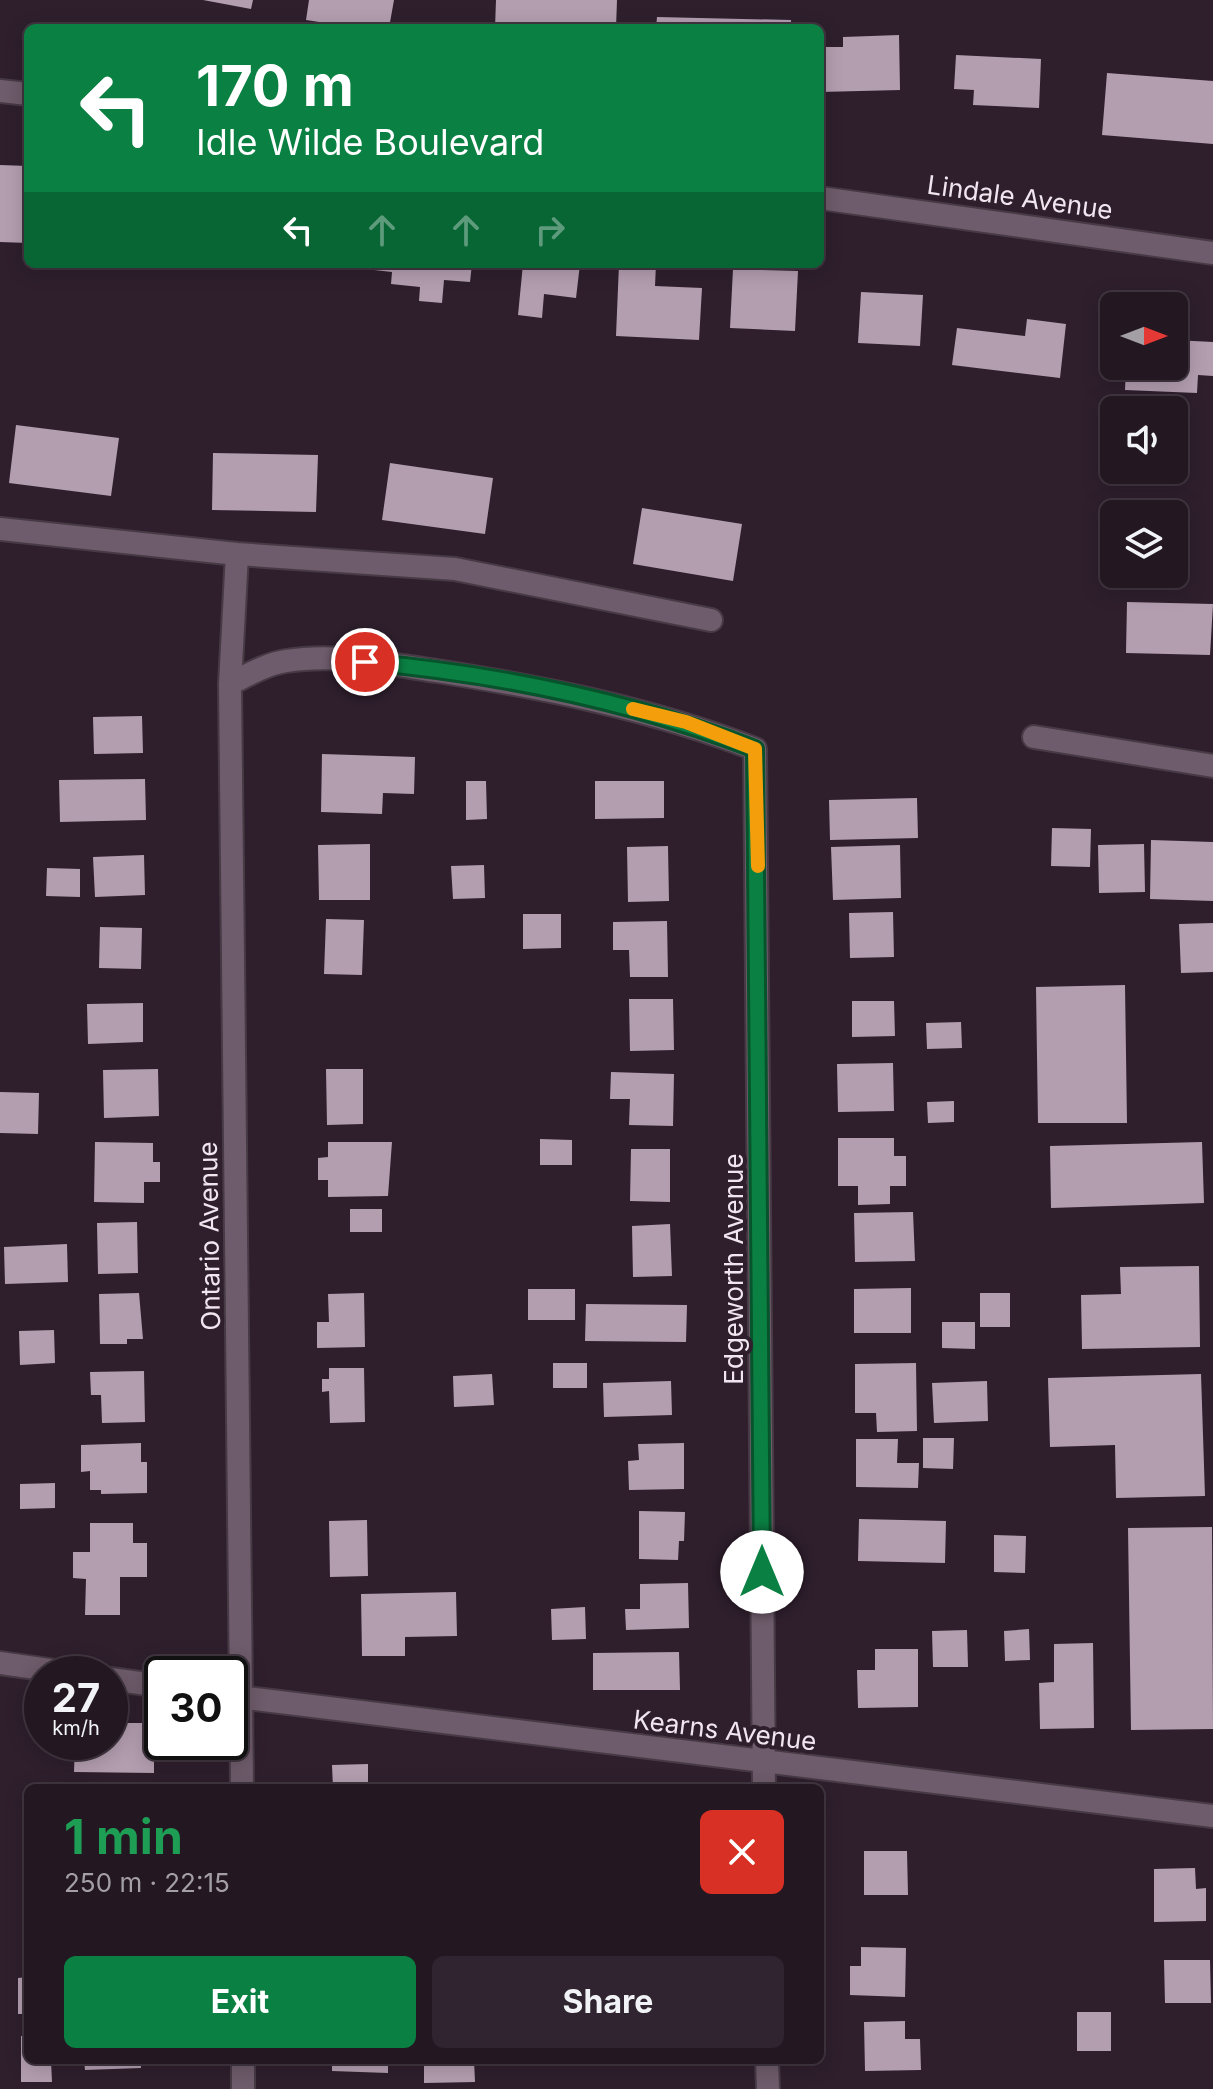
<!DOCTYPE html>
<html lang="en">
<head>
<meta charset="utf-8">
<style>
  :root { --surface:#231722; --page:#2f242f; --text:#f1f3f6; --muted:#a39fa5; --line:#403640; --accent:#0b8043 }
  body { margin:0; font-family:Inter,sans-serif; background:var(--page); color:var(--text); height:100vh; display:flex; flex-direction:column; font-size:30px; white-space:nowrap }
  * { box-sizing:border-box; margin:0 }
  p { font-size:26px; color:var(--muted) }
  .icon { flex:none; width:44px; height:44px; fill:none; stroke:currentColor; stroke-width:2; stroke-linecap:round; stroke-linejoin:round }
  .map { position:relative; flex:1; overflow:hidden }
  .side { position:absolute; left:24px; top:1784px; width:800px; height:280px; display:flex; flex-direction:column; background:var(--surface); border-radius:12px; box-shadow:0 4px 20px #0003,0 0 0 2px var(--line) }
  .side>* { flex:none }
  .top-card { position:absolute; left:24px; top:24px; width:800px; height:244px; border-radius:12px; box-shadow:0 4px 20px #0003,0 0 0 2px var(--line); background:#0b8043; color:#fff; overflow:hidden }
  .needle { width:52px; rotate:90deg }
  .buttons { position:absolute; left:1100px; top:292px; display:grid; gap:16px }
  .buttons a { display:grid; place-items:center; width:88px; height:88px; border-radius:12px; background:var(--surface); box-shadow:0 4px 20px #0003,0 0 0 2px var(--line); font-size:40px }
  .speed { position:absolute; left:24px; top:1656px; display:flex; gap:16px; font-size:40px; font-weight:700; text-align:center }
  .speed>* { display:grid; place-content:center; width:104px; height:104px; border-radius:50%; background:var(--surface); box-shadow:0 4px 20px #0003,0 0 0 2px var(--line); line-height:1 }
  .speed small { font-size:20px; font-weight:400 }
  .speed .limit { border:4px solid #111; border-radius:12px; background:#fff; color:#111 }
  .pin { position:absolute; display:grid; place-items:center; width:68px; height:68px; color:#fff; margin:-34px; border:4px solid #fff; border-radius:50%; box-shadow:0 2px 8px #0007 }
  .me { position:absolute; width:88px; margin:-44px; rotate:0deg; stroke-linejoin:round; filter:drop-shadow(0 0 6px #0008) }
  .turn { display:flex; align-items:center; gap:28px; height:168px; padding:0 40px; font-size:36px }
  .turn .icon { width:104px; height:104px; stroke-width:2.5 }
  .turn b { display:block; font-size:56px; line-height:68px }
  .lanes { display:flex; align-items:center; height:76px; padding:0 40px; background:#0003; justify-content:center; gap:40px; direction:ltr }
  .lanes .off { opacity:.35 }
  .round { display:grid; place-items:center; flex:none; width:84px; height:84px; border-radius:12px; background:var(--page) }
  .headline { display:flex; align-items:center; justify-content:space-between; height:136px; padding:0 40px }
  h1 { font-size:48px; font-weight:700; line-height:60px; color:#1e9e55 }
  .primary-button { display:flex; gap:16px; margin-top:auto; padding:16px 40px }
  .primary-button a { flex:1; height:92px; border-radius:12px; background:var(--accent); color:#fff; font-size:32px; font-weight:700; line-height:92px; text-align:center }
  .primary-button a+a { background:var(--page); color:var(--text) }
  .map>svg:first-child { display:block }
  .building { fill:#b39eb0 }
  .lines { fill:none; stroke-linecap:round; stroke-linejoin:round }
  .minor-casing { stroke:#473a45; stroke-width:26 }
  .minor { stroke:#6e5b6b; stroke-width:22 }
  .route-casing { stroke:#07532c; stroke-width:20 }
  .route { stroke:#0b8043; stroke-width:14 }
  .slow { stroke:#f59e0b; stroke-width:14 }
  .labels { text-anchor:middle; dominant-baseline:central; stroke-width:8; stroke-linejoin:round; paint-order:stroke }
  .street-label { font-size:26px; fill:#f1e6ef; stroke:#2f1f2d }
</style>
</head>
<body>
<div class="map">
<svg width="1213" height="2089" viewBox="0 0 1213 2089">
  <rect width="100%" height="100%" fill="#2f1f2d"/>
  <path class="building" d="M203,0H253L251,9Z
    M309,0H394L389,28H358L306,20Z
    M496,0H617L616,28H495Z
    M657,17L791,20V28H656Z
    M899,35L900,90L820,92V47H843V37Z
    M956,55L1041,59L1039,108L973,105L974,90L954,89Z
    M1107,73L1213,81V144L1102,135Z
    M0,165L28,166V243L0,242Z
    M374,264H472L470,282L444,280L442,303L419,301L420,287L391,284L392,272L374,270Z
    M523,264H580L576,298L544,294L542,318L518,315Z
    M619,264H656L655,286L702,288L699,340L616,336Z
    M733,269L798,271L795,331L730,328Z
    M861,292L923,295L920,346L858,343Z
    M1027,319L1066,324L1060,378L952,365L957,328L1025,336Z
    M1174,340L1213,342V376L1198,375L1197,393L1125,390L1126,366H1174Z
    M16,425L119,438L111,496L9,483Z
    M213,453L318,455L316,512L212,510Z
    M390,463L493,478L485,534L382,520Z
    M642,508L742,524L733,581L633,564Z
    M1127,602L1213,604L1210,655L1126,653Z
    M142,716L143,753L94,754L93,717Z
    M322,754L415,757L414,794L383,793L382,814L321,812Z
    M145,779L146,820L60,822L59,780Z
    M466,781H486L487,819L466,820Z
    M595,781H664V818L595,819Z
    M917,798L918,838L830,840L829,800Z
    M1052,828L1091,829L1090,867L1051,866Z
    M1151,840L1213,842V901L1150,899Z
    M370,844V900H319L318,845Z
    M1144,844L1145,892L1099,893L1098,845Z
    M900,845L901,898L833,900L831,847Z
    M668,846L669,901L628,902L627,847Z
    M144,855L145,895L95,897L93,857Z
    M484,865L485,898L453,899L451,866Z
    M47,868L80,869V897L46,896Z
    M893,912L894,957L850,958L849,913Z
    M523,914H561V948L523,949Z
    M326,919L364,920L362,975L324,974Z
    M667,921L668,977H630L629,950H613V922Z
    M1213,923V972L1181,973L1179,924Z
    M100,927L142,928L141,969L99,968Z
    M1125,985L1127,1123H1038L1036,987Z
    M629,999H673L674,1050L630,1051Z
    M852,1001H894L895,1036L852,1037Z
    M143,1003V1042L88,1044L87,1004Z
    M961,1022L962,1048L927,1049L926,1023Z
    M893,1063L894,1111L838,1112L837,1064Z
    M158,1069L159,1116L104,1118L103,1070Z
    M326,1069H363V1124L327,1125Z
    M611,1072L674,1074L673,1126L629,1125L630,1099H610Z
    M0,1092L39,1093L38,1134L0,1133Z
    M954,1101V1122L928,1123L927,1102Z
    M838,1138H894V1156H906V1186H890V1204L858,1205V1186H838Z
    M540,1139L572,1140V1165H540Z
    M95,1142L153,1143V1162H160V1182H144V1203L94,1202Z
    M328,1142H392L388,1196L328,1197V1180H318V1158L328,1157Z
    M1202,1142L1204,1203L1051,1208L1050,1146Z
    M631,1149H670V1202L630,1201Z
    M350,1209H382V1232H350Z
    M913,1212L915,1261L855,1262L854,1213Z
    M137,1222L138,1273L98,1274L97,1223Z
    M670,1224L672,1276L633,1277L632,1226Z
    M67,1244L68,1282L5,1284L4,1247Z
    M1199,1266L1200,1347L1082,1349L1081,1295L1121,1294L1120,1267Z
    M911,1288V1333H854V1289Z
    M528,1289H575V1320H528Z
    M139,1293L143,1339H127V1344H100L99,1294Z
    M364,1293L365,1347L317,1348V1322H329L328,1294Z
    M980,1293H1010V1327H980Z
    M586,1304L687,1305L686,1342L585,1341Z
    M942,1322H975V1349L942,1348Z
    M54,1330L55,1363L20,1365L19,1331Z
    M553,1363H587V1388H553Z
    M916,1363L917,1431L877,1432L876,1413H855V1364Z
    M329,1368H364L365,1422L330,1423L329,1391L322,1392V1379H329Z
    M144,1371L145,1422L102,1423L101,1395H91L90,1372Z
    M492,1374L494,1405L454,1407L453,1376Z
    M1201,1374L1205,1496L1116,1498L1115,1445L1050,1447L1048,1378Z
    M671,1381L672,1415L604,1417L603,1383Z
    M987,1381L988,1421L934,1423L932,1383Z
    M923,1438H954L953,1469L923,1468Z
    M856,1439H898L897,1463H919L918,1488L856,1487Z
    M141,1443V1462H147V1493L101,1494V1490H90V1471L81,1472V1445Z
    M684,1443V1489L629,1490L628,1461L639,1460L638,1444Z
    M55,1483V1508L20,1509V1484Z
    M639,1511L685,1512L684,1541H679L678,1560L639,1559Z
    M859,1519L946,1521L945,1563L858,1561Z
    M367,1520L368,1576L330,1577L329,1521Z
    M90,1523H133V1543H147V1577H120V1615H85L86,1579L73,1578V1552H90Z
    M1212,1527L1213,1729L1131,1730L1128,1528Z
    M994,1535L1026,1536L1025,1573L994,1572Z
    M688,1583L689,1628L626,1630L625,1609H640V1584Z
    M456,1592L457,1636L405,1637V1656H362L361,1594Z
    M585,1607L586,1639L552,1640L551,1609Z
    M1029,1629L1030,1660L1005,1661L1004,1631Z
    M967,1630L968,1667H933L932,1631Z
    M1093,1643L1094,1728L1040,1729L1039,1683L1054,1682V1644Z
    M875,1649H918V1707L858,1708L857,1670H875Z
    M679,1652L680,1690H593V1653Z
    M110,1723H161V1754H154V1773L74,1772L75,1742H110Z
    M368,1764V1788H333L332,1765Z
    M864,1851H907L908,1895H864Z
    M1195,1868L1196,1889L1206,1888V1921L1154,1922V1869Z
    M861,1947L906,1948L905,1997L850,1995V1966H861Z
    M1164,1960H1210L1211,2003H1165Z
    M28,1977V2014H18V1978Z
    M1077,2012H1111V2051H1077Z
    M905,2021V2039H920L921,2070L865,2071L864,2022Z
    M28,2035V2060H51L52,2082H21V2036Z
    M84,2060H141V2068L85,2070Z
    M332,2060H388V2073L332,2071Z
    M424,2060H474L475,2082L424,2083Z
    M646,2060H693V2066H646Z"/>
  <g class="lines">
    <defs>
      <path id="minor" d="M0,91L28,94
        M820,198L1213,253
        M0,529L237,554
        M230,684C248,675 266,664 286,661C335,653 389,664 437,671C546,688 652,709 755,749L764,1788
        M1034,737L1213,766
        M0,1663L77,1674
        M110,1679L162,1686
        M230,1696L1213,1816
        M242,1788L230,684L237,554L455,569L711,620
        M243,2060V2089
        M767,2060L768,2089"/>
    </defs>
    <use href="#minor" class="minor-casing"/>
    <use href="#minor" class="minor"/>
  </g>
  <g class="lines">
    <defs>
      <path id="route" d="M365,662C498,674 631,701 755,749L762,1572"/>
    </defs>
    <use href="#route" class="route-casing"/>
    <use href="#route" class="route"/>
    <path class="slow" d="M633,709L686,722L755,749L758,866"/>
  </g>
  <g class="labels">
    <g class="street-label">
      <text transform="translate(1020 197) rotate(8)">Lindale Avenue</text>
      <text transform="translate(209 1236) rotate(-91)">Ontario Avenue</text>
      <text transform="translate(733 1269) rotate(-90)">Edgeworth Avenue</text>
      <text transform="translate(725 1730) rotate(7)">Kearns Avenue</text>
    </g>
  </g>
</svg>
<div class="buttons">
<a><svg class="needle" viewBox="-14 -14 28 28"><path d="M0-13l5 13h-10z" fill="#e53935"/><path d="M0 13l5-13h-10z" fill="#a39fa5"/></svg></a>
<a><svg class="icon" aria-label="sound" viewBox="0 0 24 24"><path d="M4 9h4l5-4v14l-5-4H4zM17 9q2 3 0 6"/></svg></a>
<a><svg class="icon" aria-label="layers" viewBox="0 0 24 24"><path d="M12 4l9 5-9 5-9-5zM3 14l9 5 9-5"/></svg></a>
</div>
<div class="speed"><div>27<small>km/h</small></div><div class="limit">30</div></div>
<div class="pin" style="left:365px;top:662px;background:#d93025"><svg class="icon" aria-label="arrive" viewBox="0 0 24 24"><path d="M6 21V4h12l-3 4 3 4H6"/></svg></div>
<svg class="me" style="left:762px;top:1572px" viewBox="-20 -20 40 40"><circle r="19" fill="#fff"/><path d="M0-13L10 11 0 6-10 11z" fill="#0b8043"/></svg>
<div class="top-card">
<div class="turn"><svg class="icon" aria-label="left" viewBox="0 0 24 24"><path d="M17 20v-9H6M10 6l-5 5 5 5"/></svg><div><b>170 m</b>Idle Wilde Boulevard</div></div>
<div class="lanes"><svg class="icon" aria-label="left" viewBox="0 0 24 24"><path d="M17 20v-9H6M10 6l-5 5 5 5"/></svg><svg class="icon off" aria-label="ahead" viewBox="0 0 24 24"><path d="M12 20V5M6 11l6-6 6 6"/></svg><svg class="icon off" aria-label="ahead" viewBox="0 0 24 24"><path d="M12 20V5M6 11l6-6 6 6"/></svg><svg class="icon off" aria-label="right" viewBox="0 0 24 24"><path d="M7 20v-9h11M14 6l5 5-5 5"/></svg></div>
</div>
<section class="side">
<div class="headline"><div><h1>1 min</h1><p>250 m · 22:15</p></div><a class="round" style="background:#d93025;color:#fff"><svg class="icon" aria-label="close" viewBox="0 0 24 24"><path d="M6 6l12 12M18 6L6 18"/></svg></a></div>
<div class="primary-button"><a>Exit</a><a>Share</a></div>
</section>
</div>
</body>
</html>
